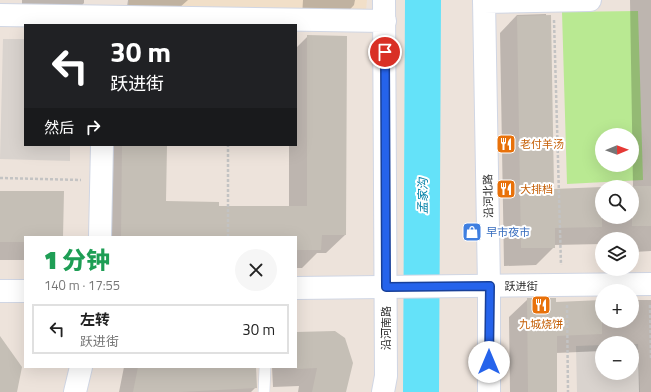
<!DOCTYPE html>
<html lang="zh">
<head>
<meta charset="utf-8">
<style>
  :root { --surface:#fff; --page:#f6f6f6; --text:#222; --muted:#767676; --line:#e0e0e0 }
  body { margin:0; font-family:"Titillium Web","Noto Sans SC",sans-serif; background:var(--page); color:var(--text); height:100vh; display:flex; flex-direction:column; font-size:15px; white-space:nowrap }
  * { box-sizing:border-box; margin:0 }
  p { font-size:13px; color:var(--muted) }
  .icon { flex:none; width:22px; height:22px; fill:none; stroke:currentColor; stroke-width:2; stroke-linecap:round; stroke-linejoin:round }
  .map { position:relative; flex:1; overflow:hidden }
  .drawer { position:absolute; left:24px; top:236px; width:273px; height:132px; display:flex; flex-direction:column; background:var(--surface); border-radius:0px; box-shadow:0 4px 16px #0002 }
  .drawer>* { flex:none }
  .top-card { position:absolute; left:24px; top:24px; width:273px; height:122px; border-radius:0px; box-shadow:0 4px 16px #0002; background:#202124; color:#fff; overflow:hidden }
  .needle { width:26px; rotate:89deg }
  .fabs { position:absolute; left:595px; top:128px; display:grid; gap:8px }
  .fabs a { display:grid; place-items:center; width:44px; height:44px; border-radius:50%; background:var(--surface); box-shadow:0 4px 16px #0002; font-size:20px }
  .pin { position:absolute; display:grid; place-items:center; width:34px; height:34px; color:#fff; margin:-17px; border:2px solid #fff; border-radius:50%; box-shadow:0 1px 4px #0007 }
  .me { position:absolute; width:44px; margin:-22px; rotate:0deg; stroke-linejoin:round; filter:drop-shadow(0 0 3px #0008) }
  .turn { display:flex; align-items:center; gap:14px; height:84px; padding:0 20px; font-size:18px }
  .turn .icon { width:52px; height:52px; stroke-width:2.5 }
  .turn b { display:block; font-size:28px; line-height:34px }
  .then { display:flex; align-items:center; height:38px; padding:0 20px; background:#0003; gap:8px; font-size:15px }
  .round { display:grid; place-items:center; flex:none; width:42px; height:42px; border-radius:21px; background:var(--page) }
  .summary { display:flex; align-items:center; justify-content:space-between; height:68px; padding:0 20px }
  h1 { font-size:24px; font-weight:800; line-height:30px; color:#1e9e55 }
  ul { padding:0; list-style:none }
  li { display:flex; align-items:center; gap:12px; height:50px; margin:0 8px 6px; padding:0 12px; border:2px solid var(--line); border-radius:0px }
  li div { flex:1 }
  li b { display:block; font-size:15px }
  li em { font-style:normal }
  .map>svg:first-child { display:block }
  .education { fill:#f1dfc8 }
  .green { fill:#b9e992; fill-rule:evenodd }
  .plaza { fill:#d9d3ce }
  .shadow { fill:#0003 }
  .lines { fill:none; stroke-linecap:round; stroke-linejoin:round }
  .river { stroke:#64e2f9; stroke-width:36 }
  .building { fill:#c5bfb6 }
  .service-casing { stroke:#d0d6e4; stroke-width:12 }
  .minor-casing { stroke:#d0d6e4; stroke-width:24 }
  .tertiary-casing { stroke:#d0d6e4; stroke-width:24 }
  .path { stroke:#c3c3c3; stroke-width:2.5; stroke-dasharray:3 2; stroke-linecap:butt }
  .service { stroke:#fff; stroke-width:11 }
  .minor { stroke:#fff; stroke-width:22 }
  .tertiary { stroke:#fff; stroke-width:22 }
  .route-casing { stroke:#184099; stroke-width:10 }
  .route { stroke:#2563eb; stroke-width:7 }
  .labels { text-anchor:middle; dominant-baseline:central; stroke-width:4; stroke-linejoin:round; paint-order:stroke }
  .food-label { font-size:11px; fill:#c56008; stroke:#fff; text-anchor:start }
  .street-label { font-size:11px; fill:#2a2a2a; stroke:#fff }
  .shop-label { font-size:11px; fill:#366cbe; stroke:#fff; text-anchor:start }
  .water-label { font-size:12px; font-style:italic; fill:#0180a7; stroke:#fff }
</style>
</head>
<body>
<div class="map">
<svg width="651" height="392" viewBox="0 0 651 392">
  <rect width="100%" height="100%" fill="#ede3db"/>
  <path class="education" d="M129,0H367L366,10L129,6Z"/>
  <path class="green" d="M638,11L643,180L567,184L562,12ZM602,135H632V165H602Z"/>
  <path class="plaza" d="M3,39H25V145H70V161L0,159Z
    M632,344H638L640,392H577L576,346L602,345V373H632Z"/>
  <path class="shadow" d="M22,0H84V3L66,22L22,21Z
    M128,0H188L179,8L127,7Z
    M303,0H355L354,5L342,18L302,17Z
    M630,0H651V251L634,252V243H632V239H602V244L554,245V247L536,265L504,266L500,33L517,15L546,14L553,190L602,188V217H632V187H633Z
    M308,36L345,235L326,253H317L302,268H296V237H103L104,145H166L165,202L218,207H289V145H296V48Z
    M0,192L62,237H25V260H0Z
    M528,299L555,303L602,301V321H632V300H651V392H639L638,350H632V343H602V351L556,353V392H510L509,317Z
    M296,333L345,392H298L299,386L273,387L272,367H296Z
    M124,367H255L256,387L251,392H119Z"/>
  <g class="lines">
    <path class="river" d="M421,392L423,0"/>
  </g>
  <path class="building" d="M551,15L554,189L602,187V227L555,228V248H521L517,16Z
    M307,35L347,36L346,235H322L321,250H296V237H121L122,145H167L166,201L219,202V206H307Z
    M632,186H651V226H632Z
    M0,191H64L63,237H25V242H0Z
    M527,298H556V302L602,300V334L557,336V392H528Z
    M335,331L345,338L353,363L346,392H312L317,368L296,369V332Z
    M0,336L22,367L17,392H0Z
    M138,367H256L257,388L181,392H133Z"/>
  <g class="lines">
    <defs>
      <path id="service" d="M264,392L265,367"/>
      <path id="minor" d="M484,0L489,286V392
        M484,2L590,0
        M0,15L385,21
        M100,237L102,145
        M383,392L386,376L384,0"/>
      <path id="tertiary" d="M296,288L651,284
        M0,291H25
        M75,392L81,367"/>
    </defs>
    <use href="#service" class="service-casing"/>
    <use href="#minor" class="minor-casing"/>
    <use href="#tertiary" class="tertiary-casing"/>
    <path class="path" d="M554,20L561,265
      M0,178L81,180
      M228,237V145
      M567,305L568,392
      M650,305L651,358"/>
    <use href="#service" class="service"/>
    <use href="#minor" class="minor"/>
    <use href="#tertiary" class="tertiary"/>
  </g>
  <g class="lines">
    <defs>
      <path id="route" d="M385,52L386,287L490,286L489,362"/>
    </defs>
    <use href="#route" class="route-casing"/>
    <use href="#route" class="route"/>
  </g>
  <defs>
    <symbol id="restaurant-square" viewBox="-11 -11 22 22"><rect x="-9" y="-9" width="18" height="18" rx="4" fill="#e8710a" stroke="#fff"/><path d="M-5-6h1v4h1v-4h1v4h1v-4h1v5L-1.5 .5V6h-2V.5L-5-1ZM5-6V6H3V1.5H1.5Q1.5-4 5-6Z" fill="#fff"/></symbol>
    <symbol id="shop-square" viewBox="-11 -11 22 22"><rect x="-9" y="-9" width="18" height="18" rx="4" fill="#3f7fe0" stroke="#fff"/><path d="M-5-2.5h2.3a2.7 3.5 0 0 1 5.4 0H5L5.5 6h-11ZM-1.5-2.5h3a1.5 2.3 0 0 0-3 0Z" fill="#fff"/></symbol>
  </defs>
  <g fill-rule="evenodd">
    <use href="#restaurant-square" x="495" y="133" width="22" height="22"/>
    <use href="#restaurant-square" x="495" y="178" width="22" height="22"/>
    <use href="#shop-square" x="461" y="221" width="22" height="22"/>
    <use href="#restaurant-square" x="530" y="294" width="22" height="22"/>
  </g>
  <g class="labels">
    <g class="food-label">
      <text x="520" y="144">老付羊汤</text>
      <text x="520" y="189">大排档</text>
      <text x="541" y="324" text-anchor="middle">九城烧饼</text>
    </g>
    <g class="street-label">
      <text transform="translate(488 196) rotate(-91)">沿河北路</text>
      <text x="521" y="286">跃进街</text>
      <text transform="translate(386 328) rotate(-90)">沿河南路</text>
    </g>
    <g class="shop-label">
      <text x="486" y="232">早市夜市</text>
    </g>
    <g class="water-label">
      <text transform="translate(422 196) rotate(-90)">孟家沟</text>
    </g>
  </g>
</svg>
<div class="fabs">
<a><svg class="needle" viewBox="-14 -14 28 28"><path d="M0-13l5 13h-10z" fill="#e53935"/><path d="M0 13l5-13h-10z" fill="#767676"/></svg></a>
<a><svg class="icon" aria-label="search" viewBox="0 0 24 24"><circle cx="10" cy="10" r="6"/><path d="M15 15l6 6"/></svg></a>
<a><svg class="icon" aria-label="layers" viewBox="0 0 24 24"><path d="M12 4l9 5-9 5-9-5zM3 14l9 5 9-5"/></svg></a>
<a>+</a>
<a>−</a>
</div>
<div class="pin" style="left:385px;top:52px;background:#d93025"><svg class="icon" aria-label="arrive" viewBox="0 0 24 24"><path d="M6 21V4h12l-3 4 3 4H6"/></svg></div>
<svg class="me" style="left:489px;top:362px" viewBox="-20 -20 40 40"><circle r="19" fill="#fff"/><path d="M0-13L10 11 0 6-10 11z" fill="#2563eb"/></svg>
<div class="top-card">
<div class="turn"><svg class="icon" aria-label="left" viewBox="0 0 24 24"><path d="M17 20v-9H6M10 6l-5 5 5 5"/></svg><div><b>30 m</b>跃进街</div></div>
<div class="then">然后<svg class="icon" aria-label="right" viewBox="0 0 24 24"><path d="M7 20v-9h11M14 6l5 5-5 5"/></svg></div>
</div>
<section class="drawer">
<div class="summary"><div><h1>1 分钟</h1><p>140 m · 17:55</p></div><a class="round"><svg class="icon" aria-label="close" viewBox="0 0 24 24"><path d="M6 6l12 12M18 6L6 18"/></svg></a></div>
<ul>
<li><svg class="icon" aria-label="left" viewBox="0 0 24 24"><path d="M17 20v-9H6M10 6l-5 5 5 5"/></svg><div><b>左转</b><p>跃进街</p></div><em>30 m</em></li>
</ul>
</section>
</div>
</body>
</html>
